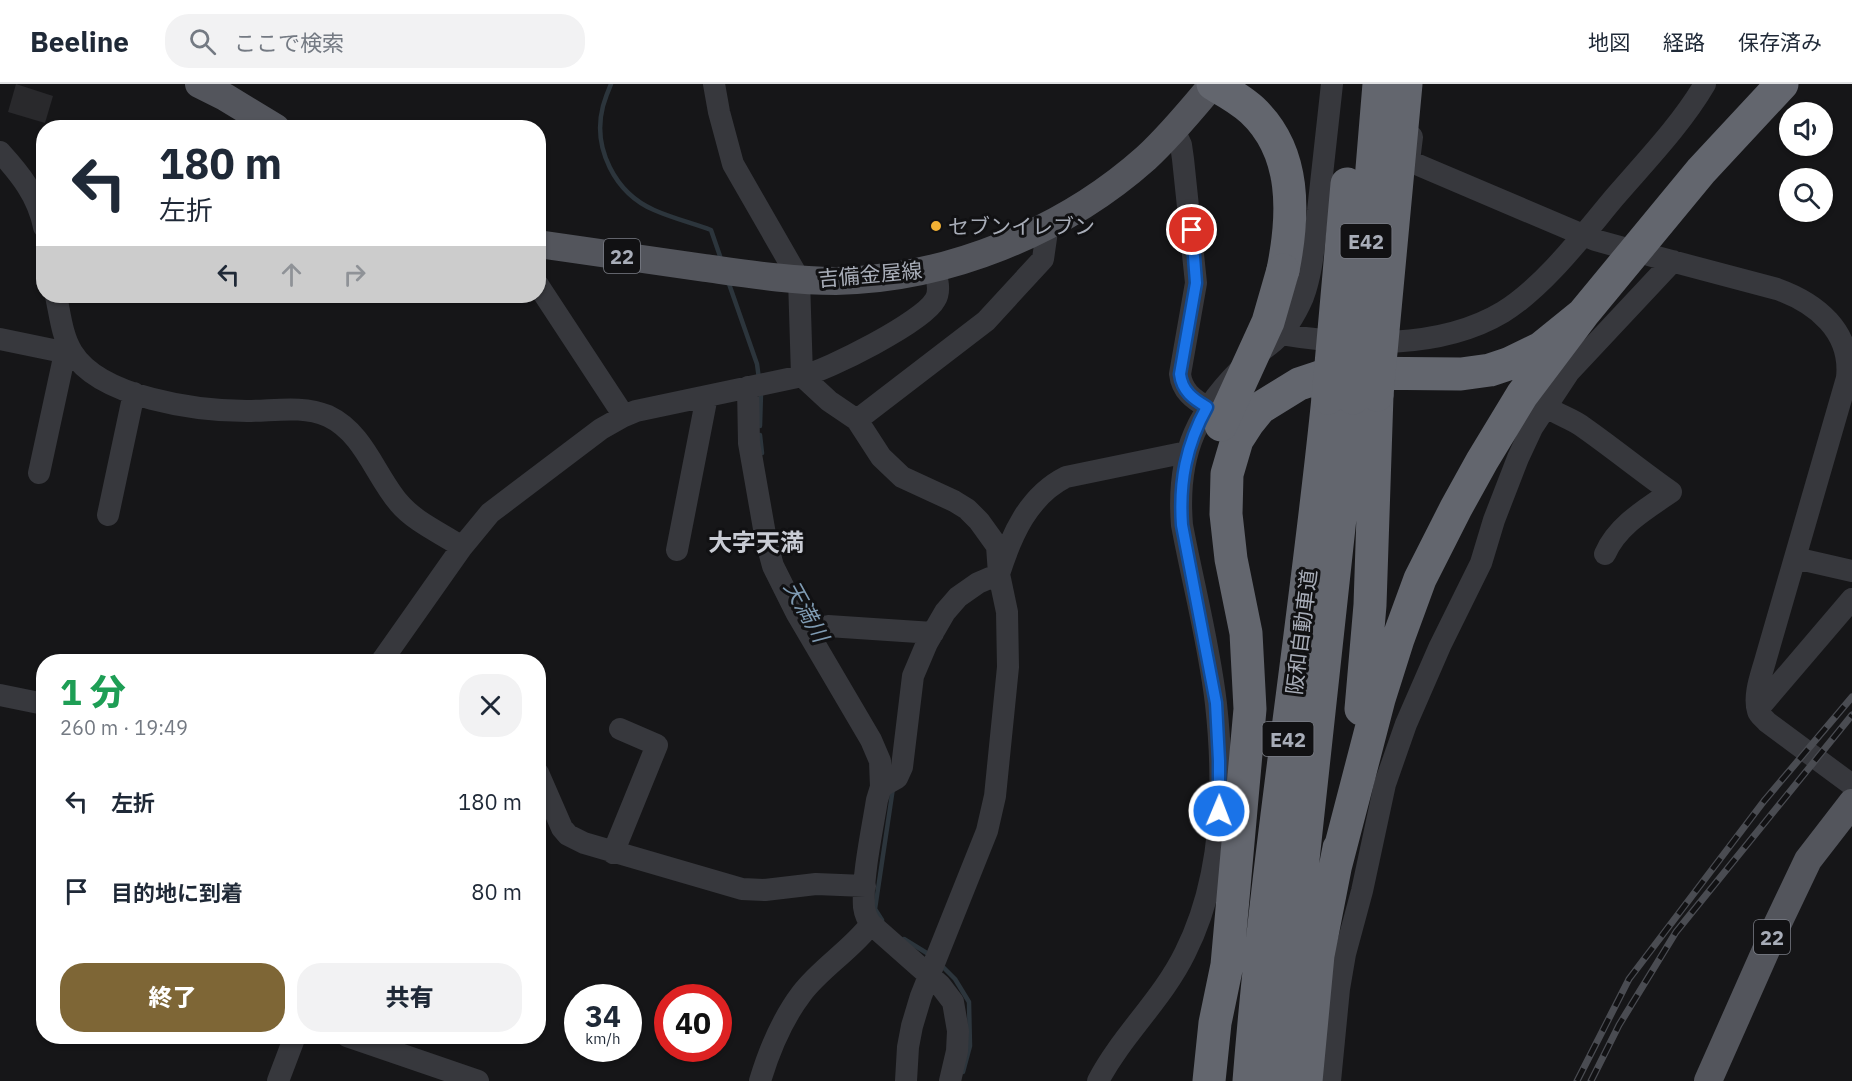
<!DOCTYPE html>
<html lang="ja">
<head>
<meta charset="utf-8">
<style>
  :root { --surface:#fff; --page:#f2f2f3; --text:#1f2937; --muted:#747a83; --line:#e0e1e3; --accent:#7e6636 }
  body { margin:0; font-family:"IBM Plex Sans","Noto Sans JP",sans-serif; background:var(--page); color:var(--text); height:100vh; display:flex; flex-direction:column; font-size:22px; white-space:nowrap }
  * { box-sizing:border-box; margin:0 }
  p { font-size:20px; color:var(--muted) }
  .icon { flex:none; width:33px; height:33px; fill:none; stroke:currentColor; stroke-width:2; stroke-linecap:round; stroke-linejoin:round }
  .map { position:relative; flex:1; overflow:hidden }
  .details { position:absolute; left:36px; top:570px; width:510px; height:390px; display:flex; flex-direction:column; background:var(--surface); border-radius:24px; box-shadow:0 2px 4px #0004 }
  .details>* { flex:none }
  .top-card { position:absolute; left:36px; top:36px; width:510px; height:183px; border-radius:24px; box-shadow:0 2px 4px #0004; background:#fff; color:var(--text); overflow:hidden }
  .controls { position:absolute; left:1779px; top:18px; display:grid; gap:12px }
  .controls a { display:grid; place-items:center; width:54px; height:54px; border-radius:50%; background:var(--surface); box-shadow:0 2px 4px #0004; font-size:30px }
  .speed { position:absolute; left:564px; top:900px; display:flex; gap:12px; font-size:30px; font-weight:700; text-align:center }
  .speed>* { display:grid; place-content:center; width:78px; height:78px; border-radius:50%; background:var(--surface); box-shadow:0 2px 4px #0004; line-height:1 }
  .speed small { font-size:15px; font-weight:400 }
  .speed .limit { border:9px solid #d22; background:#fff; color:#111 }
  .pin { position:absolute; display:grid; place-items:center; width:51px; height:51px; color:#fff; margin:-26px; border:3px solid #fff; border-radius:50%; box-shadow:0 2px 6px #0007 }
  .me { position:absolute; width:66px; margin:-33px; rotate:1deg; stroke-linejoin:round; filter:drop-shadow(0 0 4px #0008) }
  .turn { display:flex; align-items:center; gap:21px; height:126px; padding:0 24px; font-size:27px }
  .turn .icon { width:78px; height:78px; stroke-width:2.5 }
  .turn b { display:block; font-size:42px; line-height:51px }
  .lanes { display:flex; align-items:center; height:57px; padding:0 24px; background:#0003; justify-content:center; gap:30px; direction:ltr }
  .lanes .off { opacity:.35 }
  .round { display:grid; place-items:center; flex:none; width:63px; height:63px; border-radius:24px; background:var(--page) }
  .head { display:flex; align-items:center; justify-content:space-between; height:102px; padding:0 24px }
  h1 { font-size:36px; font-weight:800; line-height:45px; color:#1e9e55 }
  .button { display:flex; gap:12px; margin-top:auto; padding:12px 24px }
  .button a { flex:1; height:69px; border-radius:24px; background:var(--accent); color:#fff; font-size:24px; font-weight:800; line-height:69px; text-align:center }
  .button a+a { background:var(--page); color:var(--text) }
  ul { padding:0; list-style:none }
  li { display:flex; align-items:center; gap:18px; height:90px; padding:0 24px }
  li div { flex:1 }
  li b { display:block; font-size:22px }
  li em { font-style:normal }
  header { display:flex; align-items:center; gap:36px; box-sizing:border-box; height:84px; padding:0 30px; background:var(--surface); border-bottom:2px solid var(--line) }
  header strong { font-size:28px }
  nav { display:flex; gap:33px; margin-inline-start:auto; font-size:21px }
  .search { width:420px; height:54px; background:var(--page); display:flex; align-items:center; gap:15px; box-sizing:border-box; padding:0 21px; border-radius:24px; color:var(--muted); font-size:22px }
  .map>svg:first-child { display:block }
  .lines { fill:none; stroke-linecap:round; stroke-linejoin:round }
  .stream { stroke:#2c353c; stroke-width:4.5 }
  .building { fill:#29292c }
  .minor { stroke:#37383d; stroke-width:22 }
  .major { stroke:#53555c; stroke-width:28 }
  .highway { stroke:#63666e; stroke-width:33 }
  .rail-casing { stroke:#4a4c52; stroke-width:7 }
  .rail { stroke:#111113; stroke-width:4.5; stroke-dasharray:14; stroke-linecap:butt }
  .highway-bridge { stroke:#63666e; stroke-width:33 }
  .route-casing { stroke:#114b97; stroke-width:15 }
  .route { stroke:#1a73e8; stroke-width:10 }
  .poi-dot { fill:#f2b134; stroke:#111113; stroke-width:2 }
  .labels { text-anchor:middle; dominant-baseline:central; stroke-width:6; stroke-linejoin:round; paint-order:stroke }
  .shield { fill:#111113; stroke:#7b7e86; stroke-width:1.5 }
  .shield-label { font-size:20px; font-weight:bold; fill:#a8adb8 }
  .poi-label { font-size:21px; fill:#a8adb8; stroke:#111113; text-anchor:start }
  .street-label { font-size:21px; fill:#a8adb8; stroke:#111113 }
  .water-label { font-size:22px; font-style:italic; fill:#7f9bb3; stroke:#111113 }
  .quarter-label { font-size:24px; font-weight:bold; fill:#c9ccd4; stroke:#111113 }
</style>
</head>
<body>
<header>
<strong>Beeline</strong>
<div class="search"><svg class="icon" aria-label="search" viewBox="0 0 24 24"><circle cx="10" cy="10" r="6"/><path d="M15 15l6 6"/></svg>ここで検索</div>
<nav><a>地図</a><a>経路</a><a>保存済み</a></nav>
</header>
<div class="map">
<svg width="1852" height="997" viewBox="0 0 1852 997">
  <rect width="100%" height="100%" fill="#161618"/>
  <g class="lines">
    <path class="stream" d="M611,0C608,7 605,15 603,22C592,64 615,109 654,126C672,134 692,139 711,146L721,175
      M728,197L757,280L759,295
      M760,342L761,309
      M760,351L762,369
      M882,836L875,825L893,704
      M904,855L930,871
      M941,881L955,895L969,918L970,962L963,988"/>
  </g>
  <path class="building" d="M16,0L53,12L45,39L8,28Z"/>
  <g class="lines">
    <path class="minor" d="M714,0L719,28L733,80L799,195L802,292L829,317L857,336L881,373L902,393L954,417L967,425L979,437L997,462L999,490L1007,528L1008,583L995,712L987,747L921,912L912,942L908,963L906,997
      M1174,46L1181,61L1183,75L1196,199L1180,290C1182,307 1193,315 1207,323
      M1412,53L1409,77L1595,156L1624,164
      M0,68C20,90 38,112 44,143
      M1649,171L1777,205C1816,219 1852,247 1847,294L1766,574C1762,589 1753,611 1758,627C1759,631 1764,634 1767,638L1852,701
      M538,201L624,332
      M56,212C60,230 62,252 72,268C100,314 198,327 247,327C274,327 302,321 328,332C364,349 375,391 399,419C415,438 441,449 462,463
      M1280,250C1350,262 1440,266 1503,228C1544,203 1583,151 1614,114C1645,78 1681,41 1705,0
      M0,255L58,267L70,265
      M748,303L749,359L766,456L773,482L797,530L871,656L880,677L881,703
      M1546,322C1557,331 1571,334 1583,343C1613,364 1641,387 1671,408C1646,425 1617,442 1605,470
      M857,336L986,237L1043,175L1048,140
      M39,389L63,278L70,265
      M108,431L134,309
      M677,466L707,312
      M1795,474L1852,487
      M828,542L933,549
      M381,578L462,463L490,429L601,345L624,332L636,327L802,292C828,286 923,238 935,216C941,207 937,194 934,184
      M0,611L44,620
      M1758,625L1852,515
      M538,689L562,744L568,751L584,759L742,805L765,806L816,800L865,802
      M613,769L657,661L620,645
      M871,840L940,901L953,918L958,947L957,967L950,997
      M347,952L478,997
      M278,997L295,952
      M760,997C769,967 783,934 802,909C821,884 851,866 871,840C867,835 865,830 864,823C862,793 872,747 877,716L881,703L897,694L902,683L913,592L927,559L945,528L958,513L978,499L999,490C1011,452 1028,412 1066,393L1187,368
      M1098,997C1122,951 1162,916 1185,869C1223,794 1225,702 1216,620C1209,559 1193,500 1182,441C1176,368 1198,324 1251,275C1258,269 1266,264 1273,258C1286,246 1296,229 1303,213C1313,186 1314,156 1318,127C1323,85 1327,42 1332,0
      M1330,997L1339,905L1345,870L1362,807L1385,700L1406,640L1440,562L1481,479L1494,436L1518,374L1532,344L1569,288L1673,177"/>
    <path class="major" d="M199,0L225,13L276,44
      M538,160C594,168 649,176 705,184C748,190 792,197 836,197C947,195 1063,148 1146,74C1171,51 1192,25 1213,0
      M1708,997L1778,839L1808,776L1852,719"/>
    <path class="highway" d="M1213,0C1227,8 1240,15 1252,26C1297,68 1294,131 1283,186
      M1361,625L1370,521L1377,311
      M1335,784L1379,615L1398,555L1420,495L1456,424L1482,377L1522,311L1583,230L1701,87L1782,0
      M1209,997L1215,939L1227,881L1250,625L1246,549L1231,475L1226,430L1227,390L1237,356L1248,339L1260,324L1299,300L1326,291L1350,289L1461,290L1490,286L1508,280L1541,264L1583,230
      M1249,997C1267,768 1305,542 1328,314
      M1279,997L1353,314
      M1306,997L1318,871L1339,764"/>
    <defs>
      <path id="rail" d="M1577,997L1629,895L1764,717L1852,613
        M1591,997L1619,941L1676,848L1852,631"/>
    </defs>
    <use href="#rail" class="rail-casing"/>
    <use href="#rail" class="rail"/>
    <path class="highway-bridge" d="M1377,311L1406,0
      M1328,314L1347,100
      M1353,314L1379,0
      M1221,341L1268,238L1283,186"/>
  </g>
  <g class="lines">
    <defs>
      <path id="route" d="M1192,146L1196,199L1180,290C1182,307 1193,315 1207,323C1186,361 1179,398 1182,441L1216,619L1219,677V727"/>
    </defs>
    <use href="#route" class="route-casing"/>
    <use href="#route" class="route"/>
  </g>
  <circle class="poi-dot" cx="936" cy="142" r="6"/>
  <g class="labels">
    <g class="shield">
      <rect x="1340.5" y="140" width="51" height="34" rx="4.5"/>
      <rect x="604" y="155" width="36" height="34" rx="4.5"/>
      <rect x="1262.5" y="638" width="51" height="34" rx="4.5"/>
      <rect x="1754" y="836" width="36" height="34" rx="4.5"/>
    </g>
    <g class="shield-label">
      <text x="1366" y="157">E42</text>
      <text x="622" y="172">22</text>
      <text x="1288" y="655">E42</text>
      <text x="1772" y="853">22</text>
    </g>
    <g class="poi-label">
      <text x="948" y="142">セブンイレブン</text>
    </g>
    <g class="street-label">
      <text transform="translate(870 190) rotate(-5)">吉備金屋線</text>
      <text transform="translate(1301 548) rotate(-83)">阪和自動車道</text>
    </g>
    <g class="water-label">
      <text transform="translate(807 527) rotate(61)">天満川</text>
    </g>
    <g class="quarter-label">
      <text x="756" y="458">大字天満</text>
    </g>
  </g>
</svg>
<div class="controls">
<a><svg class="icon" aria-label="sound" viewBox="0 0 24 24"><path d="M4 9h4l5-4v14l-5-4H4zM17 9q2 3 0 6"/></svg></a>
<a><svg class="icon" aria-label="search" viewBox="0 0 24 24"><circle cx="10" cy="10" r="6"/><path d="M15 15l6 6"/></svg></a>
</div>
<div class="speed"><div>34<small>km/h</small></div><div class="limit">40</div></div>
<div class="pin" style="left:1192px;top:146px;background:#d93025"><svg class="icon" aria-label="arrive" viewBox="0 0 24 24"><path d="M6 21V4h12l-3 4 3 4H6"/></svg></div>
<svg class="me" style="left:1219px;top:727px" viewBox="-20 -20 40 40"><circle r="17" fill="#1a73e8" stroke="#fff" stroke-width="3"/><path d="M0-11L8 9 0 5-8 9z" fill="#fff"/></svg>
<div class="top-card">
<div class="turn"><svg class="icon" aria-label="left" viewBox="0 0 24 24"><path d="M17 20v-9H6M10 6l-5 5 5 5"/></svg><div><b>180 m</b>左折</div></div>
<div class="lanes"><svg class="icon" aria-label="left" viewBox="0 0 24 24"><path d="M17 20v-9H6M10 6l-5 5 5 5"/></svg><svg class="icon off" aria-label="ahead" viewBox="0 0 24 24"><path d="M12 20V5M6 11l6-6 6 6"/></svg><svg class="icon off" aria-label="right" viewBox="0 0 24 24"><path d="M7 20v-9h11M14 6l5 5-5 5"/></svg></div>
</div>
<section class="details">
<div class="head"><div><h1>1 分</h1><p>260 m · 19:49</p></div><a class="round"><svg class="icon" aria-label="close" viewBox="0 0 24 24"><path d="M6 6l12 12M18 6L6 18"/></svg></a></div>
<ul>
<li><svg class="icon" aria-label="left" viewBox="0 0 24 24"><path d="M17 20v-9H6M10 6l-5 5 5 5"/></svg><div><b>左折</b></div><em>180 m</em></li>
<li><svg class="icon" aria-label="arrive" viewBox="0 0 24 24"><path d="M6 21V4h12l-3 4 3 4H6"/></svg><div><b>目的地に到着</b></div><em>80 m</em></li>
</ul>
<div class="button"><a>終了</a><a>共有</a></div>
</section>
</div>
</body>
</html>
